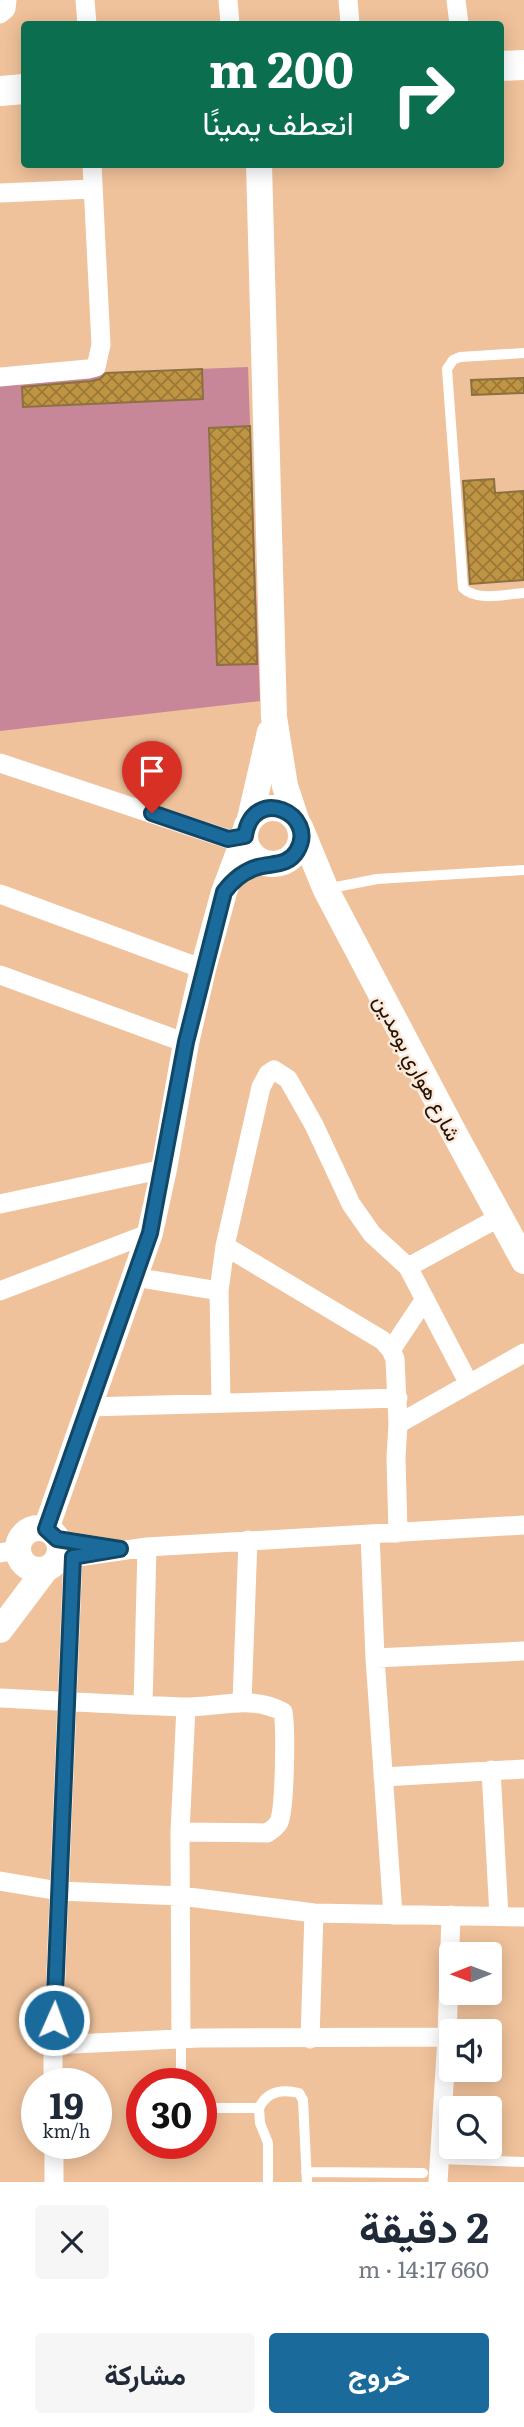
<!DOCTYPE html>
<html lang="ar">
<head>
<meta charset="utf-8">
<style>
  :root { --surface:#fff; --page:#f6f6f7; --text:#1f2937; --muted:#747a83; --accent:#1a6b9c }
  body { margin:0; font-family:Literata,Vazirmatn,serif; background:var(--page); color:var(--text); direction:rtl; height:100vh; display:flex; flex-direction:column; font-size:26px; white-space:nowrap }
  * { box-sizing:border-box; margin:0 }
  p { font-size:23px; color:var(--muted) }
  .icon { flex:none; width:38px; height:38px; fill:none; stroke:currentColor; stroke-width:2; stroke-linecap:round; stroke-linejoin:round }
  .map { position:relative; height:2182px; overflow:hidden; direction:ltr }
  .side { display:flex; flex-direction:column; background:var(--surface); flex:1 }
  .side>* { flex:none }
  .top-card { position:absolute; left:21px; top:21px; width:483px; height:147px; border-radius:7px; box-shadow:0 4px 18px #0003; direction:rtl; background:#0b6e4f; color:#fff; overflow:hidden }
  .needle { width:46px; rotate:269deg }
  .fabs { position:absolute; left:439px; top:1942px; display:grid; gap:14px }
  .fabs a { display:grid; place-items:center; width:63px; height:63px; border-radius:7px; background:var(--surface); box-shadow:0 4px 18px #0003; font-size:35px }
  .speed { position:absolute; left:21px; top:2068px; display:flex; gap:14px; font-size:35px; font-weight:700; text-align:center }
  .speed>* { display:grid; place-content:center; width:91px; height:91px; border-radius:50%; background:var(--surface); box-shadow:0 4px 18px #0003; line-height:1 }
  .speed small { font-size:18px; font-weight:400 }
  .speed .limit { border:10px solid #d22; background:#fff; color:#111 }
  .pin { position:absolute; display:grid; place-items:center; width:60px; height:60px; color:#fff; margin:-72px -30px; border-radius:50% 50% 50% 0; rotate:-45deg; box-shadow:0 0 7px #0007 }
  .pin .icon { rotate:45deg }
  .me { position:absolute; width:77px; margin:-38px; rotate:2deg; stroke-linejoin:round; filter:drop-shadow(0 0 5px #0008) }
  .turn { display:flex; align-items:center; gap:24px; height:147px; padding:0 35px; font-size:32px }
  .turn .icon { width:91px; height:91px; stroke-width:2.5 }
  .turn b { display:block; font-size:49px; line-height:60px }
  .round { display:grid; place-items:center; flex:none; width:74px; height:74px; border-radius:7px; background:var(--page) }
  .overview { display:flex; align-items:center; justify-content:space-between; height:119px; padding:0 35px }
  h1 { font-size:42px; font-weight:700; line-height:52px }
  .cta { display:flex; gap:14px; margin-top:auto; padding:14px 35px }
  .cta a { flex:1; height:80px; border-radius:7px; background:var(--accent); color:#fff; font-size:28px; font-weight:700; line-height:80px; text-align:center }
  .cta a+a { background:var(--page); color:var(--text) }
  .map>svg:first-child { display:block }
  .pitch { fill:#c88798 }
  .building { fill:url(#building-cross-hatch); stroke:#8b7040; stroke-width:2 }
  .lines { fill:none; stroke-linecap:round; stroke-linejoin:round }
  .lane { stroke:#fff; stroke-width:10 }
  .street { stroke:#fff; stroke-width:19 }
  .secondary { stroke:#fff; stroke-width:26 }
  .primary { stroke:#fff; stroke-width:30 }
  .route-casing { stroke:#114665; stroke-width:18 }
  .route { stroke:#1a6b9c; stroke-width:12 }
  .labels { text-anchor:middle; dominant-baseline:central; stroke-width:5; stroke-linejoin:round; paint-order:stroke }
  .street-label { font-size:21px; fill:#221104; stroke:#fce9d9 }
</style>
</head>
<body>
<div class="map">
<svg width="524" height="2182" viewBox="0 0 524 2182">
  <defs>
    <pattern id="building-cross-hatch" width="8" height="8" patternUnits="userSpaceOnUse" patternTransform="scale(1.75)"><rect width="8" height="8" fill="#bf9543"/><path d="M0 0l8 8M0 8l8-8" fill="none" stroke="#9b7836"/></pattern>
  </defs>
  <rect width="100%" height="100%" fill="#f0c29b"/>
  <path class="pitch" d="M248,367L260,701L0,731V377Z"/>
  <path class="building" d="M202,369L203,399L23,407L22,387L91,381L100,379L106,373Z
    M524,378V393L472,395L471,380Z
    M250,426L257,664L217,665L209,428Z
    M494,479L495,493L524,491V580L470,584L463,481Z"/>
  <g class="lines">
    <path class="lane" d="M524,353L460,357L453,360L447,369L463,588C477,602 506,594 524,593
      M326,889L377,879L524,870
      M181,2039V2084
      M201,2108H259C267,2091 282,2089 299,2093L303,2100L307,2182
      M259,2108L260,2123L268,2143V2182
      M439,2159L524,2162
      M306,2172L423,2173"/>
    <path class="street" d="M85,0L87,24
      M228,0L230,24
      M348,0L350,24
      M456,0L459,24
      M0,14L6,9L7,0
      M0,193L92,189
      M0,377L88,369L96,367L101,345L92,164
      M0,763L228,839L245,836
      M0,894L203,969
      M0,975L186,1043
      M0,1204L164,1169
      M225,1246L382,1340L391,1350L395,1359L398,1424
      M408,1267L500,1217
      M134,1277L219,1291
      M0,1291L150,1233
      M391,1350L425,1299
      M221,1403L219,1291L225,1246L261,1087L268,1074L274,1070L288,1079L314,1125L351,1204L372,1234L408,1267L469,1384
      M89,1407L398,1398
      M398,1533L396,1457L398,1424L524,1353
      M370,1534L375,1658L393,1915
      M57,1539L105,1547
      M0,1553L17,1550
      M57,1560L147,1547L524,1525
      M375,1658L524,1651
      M0,1698C61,1701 122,1705 182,1707C217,1708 251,1694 283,1712C286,1728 285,1808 279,1822C276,1827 272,1830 267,1833L180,1832
      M242,1702L248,1540
      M143,1705L147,1547
      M491,1770L499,1916
      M383,1777L524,1769
      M0,1881L59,1891L181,1896L314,1913L524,1917
      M181,2039L180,1832L186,1707
      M310,2039L314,1913
      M53,2045L199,2038L447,2037
      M53,2084V2045L73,1557
      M54,2144V2182
      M438,2182L447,2037L451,1915"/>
    <path class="secondary" d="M259,164L274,717L285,786L296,819
      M245 836a28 28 0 1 1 56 0a28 28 0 1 1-56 0Z
      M250,819L270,732
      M300,827L326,890L452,1129L524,1261
      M18 1549a21 21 0 1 1 42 0a21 21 0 1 1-42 0Z
      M46,1529L150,1233L164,1169L186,1043L203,969L224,892L245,836
      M0,1630L46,1569"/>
    <path class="primary" d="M500,66L524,65
      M0,91L24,89"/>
  </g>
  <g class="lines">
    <defs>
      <path id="route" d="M54,2020L73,1557L120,1549L57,1539L46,1529L150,1233L186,1042L224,892C233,880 244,871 258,867C273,863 288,866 297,851C319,814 253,784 245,836L228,839L152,813"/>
    </defs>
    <use href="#route" class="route-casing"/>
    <use href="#route" class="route"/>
  </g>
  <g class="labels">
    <g class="street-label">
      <text transform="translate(419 1067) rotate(62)">شارع هواري بومدين</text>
    </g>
  </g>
</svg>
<div class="fabs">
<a><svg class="needle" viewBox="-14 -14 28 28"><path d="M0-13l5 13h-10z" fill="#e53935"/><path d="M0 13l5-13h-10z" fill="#747a83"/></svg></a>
<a><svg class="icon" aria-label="sound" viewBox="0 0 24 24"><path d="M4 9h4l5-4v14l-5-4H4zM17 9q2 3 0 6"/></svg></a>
<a><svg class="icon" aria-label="search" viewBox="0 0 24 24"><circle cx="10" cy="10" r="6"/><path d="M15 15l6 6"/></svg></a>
</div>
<div class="speed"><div>19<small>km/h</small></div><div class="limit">30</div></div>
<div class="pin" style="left:152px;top:813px;background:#d93025"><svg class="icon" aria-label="arrive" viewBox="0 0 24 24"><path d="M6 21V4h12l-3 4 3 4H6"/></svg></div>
<svg class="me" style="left:54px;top:2020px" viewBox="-20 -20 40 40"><circle r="17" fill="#1a6b9c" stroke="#fff" stroke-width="3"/><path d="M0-11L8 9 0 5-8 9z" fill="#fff"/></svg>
<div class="top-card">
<div class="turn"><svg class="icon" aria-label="right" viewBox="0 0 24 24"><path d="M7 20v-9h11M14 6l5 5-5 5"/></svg><div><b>200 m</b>انعطف يمينًا</div></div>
</div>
</div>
<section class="side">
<div class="overview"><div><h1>2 دقيقة</h1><p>660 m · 14:17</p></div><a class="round"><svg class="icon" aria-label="close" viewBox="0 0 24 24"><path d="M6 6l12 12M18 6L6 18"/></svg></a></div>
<div class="cta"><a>خروج</a><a>مشاركة</a></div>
</section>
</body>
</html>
